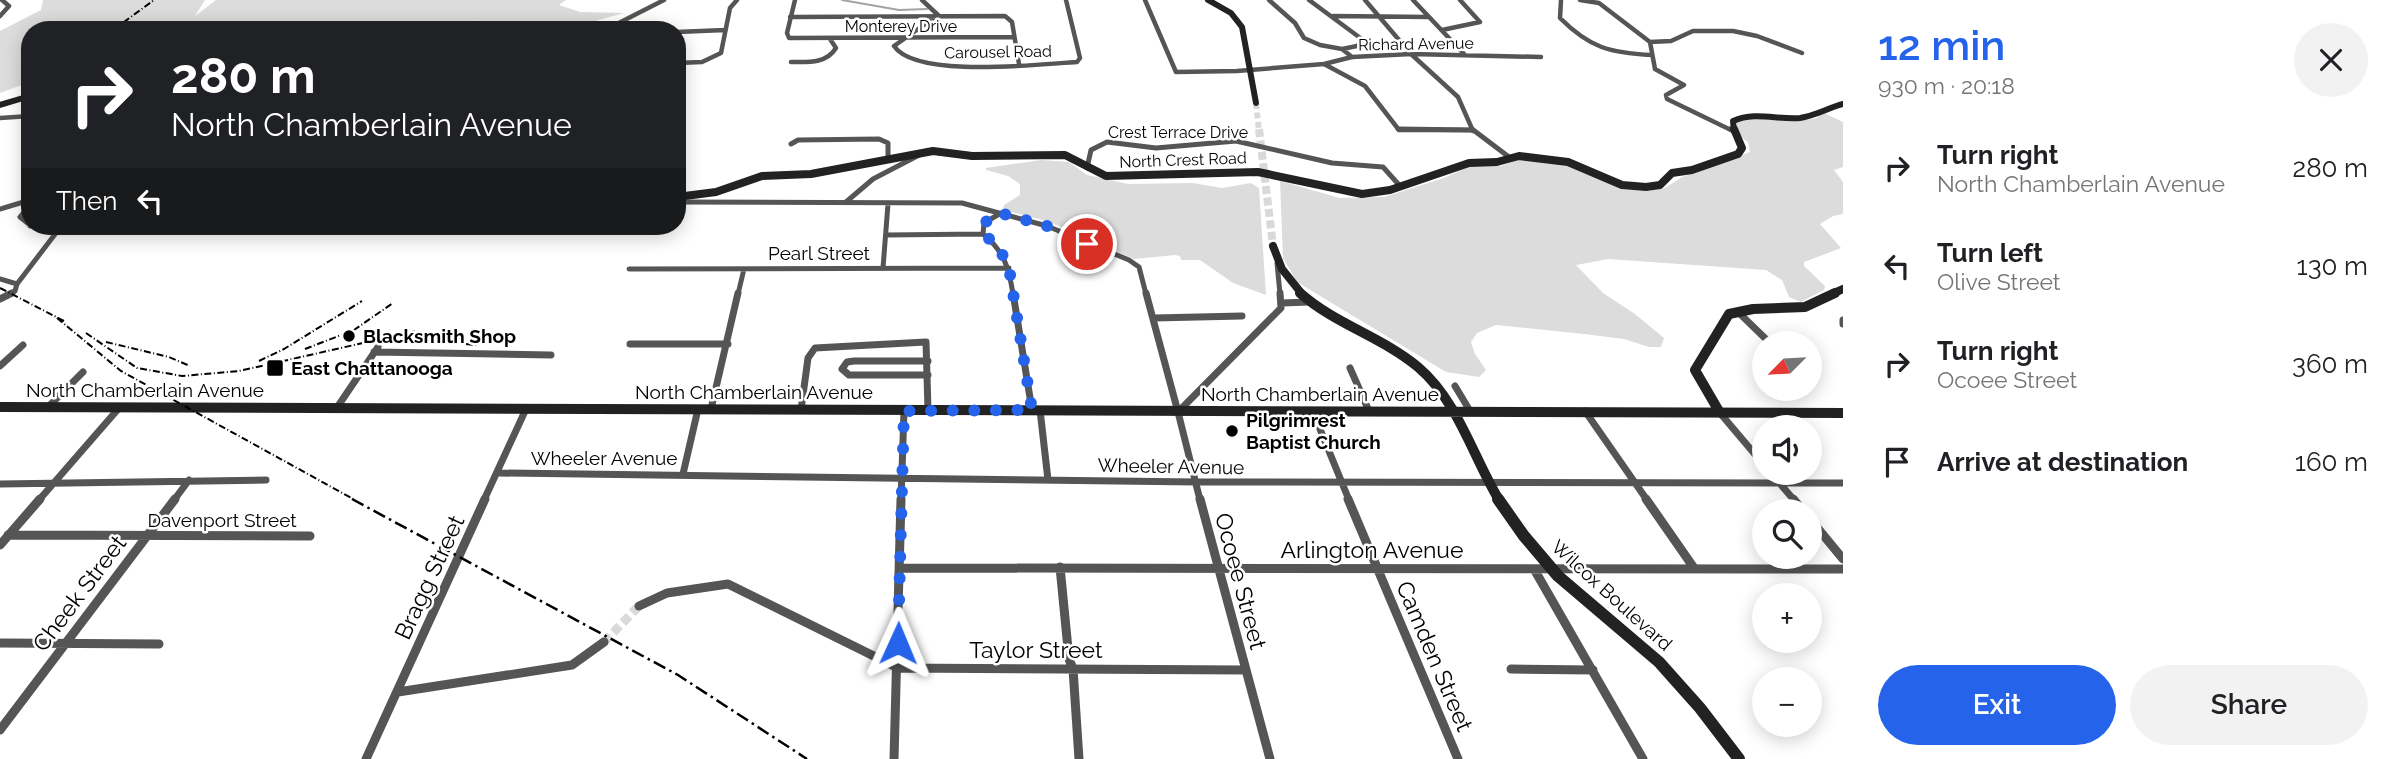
<!DOCTYPE html>
<html lang="en">
<head>
<meta charset="utf-8">
<style>
  :root { --surface:#fff; --page:#f2f2f2; --text:#202124; --muted:#757577; --accent:#2563eb }
  body { margin:0; font-family:Raleway,sans-serif; background:var(--page); color:var(--text); height:100vh; display:flex; flex-direction:column; font-size:26px; white-space:nowrap }
  * { box-sizing:border-box; margin:0 }
  p { font-size:23px; color:var(--muted) }
  .icon { flex:none; width:38px; height:38px; fill:none; stroke:currentColor; stroke-width:2; stroke-linecap:round; stroke-linejoin:round }
  .map { position:relative; flex:1; overflow:hidden }
  .sheet { display:flex; flex-direction:column; background:var(--surface); width:560px }
  .sheet>* { flex:none }
  .top-card { position:absolute; left:21px; top:21px; width:665px; height:214px; border-radius:28px; box-shadow:0 4px 18px #0003; background:#202124; color:#fff; overflow:hidden }
  .needle { width:46px; rotate:246deg }
  .buttons { position:absolute; left:1752px; top:331px; display:grid; gap:14px }
  .buttons a { display:grid; place-items:center; width:70px; height:70px; border-radius:50%; background:var(--surface); box-shadow:0 4px 18px #0003; font-size:35px }
  .pin { position:absolute; display:grid; place-items:center; width:60px; height:60px; color:#fff; margin:-30px; border:4px solid #fff; border-radius:50%; box-shadow:0 2px 7px #0007 }
  .me { position:absolute; width:77px; margin:-38px; rotate:1deg; stroke-linejoin:round; filter:drop-shadow(0 0 5px #0008) }
  .turn { display:flex; align-items:center; gap:24px; height:147px; padding:0 35px; font-size:32px }
  .turn .icon { width:91px; height:91px; stroke-width:2.5 }
  .turn b { display:block; font-size:49px; line-height:60px }
  .then { display:flex; align-items:center; height:66px; padding:0 35px; background:#0003; gap:14px; font-size:26px }
  .round { display:grid; place-items:center; flex:none; width:74px; height:74px; border-radius:37px; background:var(--page) }
  .head { display:flex; align-items:center; justify-content:space-between; height:119px; padding:0 35px }
  h1 { font-size:42px; font-weight:600; line-height:52px; color:var(--accent) }
  .button { display:flex; gap:14px; margin-top:auto; padding:14px 35px }
  .button a { flex:1; height:80px; border-radius:42px; background:var(--accent); color:#fff; font-size:28px; font-weight:600; line-height:80px; text-align:center }
  .button a+a { background:var(--page); color:var(--text) }
  ul { padding:0; list-style:none }
  li { display:flex; align-items:center; gap:21px; height:98px; padding:0 35px }
  li div { flex:1 }
  li b { display:block; font-size:26px }
  li em { font-style:normal }
  main { display:flex; flex:1; min-height:0 }
  .map>svg:first-child { display:block }
  .green { fill:#dcdcdc }
  .lines { fill:none; stroke-linecap:round; stroke-linejoin:round }
  .stream { stroke:#a3a3a3; stroke-width:2 }
  .street-tunnel { stroke:#d9d9d9; stroke-width:9; stroke-dasharray:9 4.5; stroke-linecap:butt }
  .secondary-tunnel-far1 { stroke:#d9d9d9; stroke-width:6; stroke-dasharray:6 3.5; stroke-linecap:butt }
  .secondary-tunnel { stroke:#d9d9d9; stroke-width:8; stroke-dasharray:8 3.5; stroke-linecap:butt }
  .street-far3 { stroke:#555; stroke-width:4.5 }
  .street-far2 { stroke:#555; stroke-width:5 }
  .street-far1 { stroke:#555; stroke-width:7 }
  .street { stroke:#555; stroke-width:9 }
  .secondary-far3 { stroke:#222; stroke-width:6 }
  .secondary-far2 { stroke:#222; stroke-width:8 }
  .secondary-far1 { stroke:#222; stroke-width:10 }
  .secondary { stroke:#222; stroke-width:12 }
  .rail-far1 { stroke:#000; stroke-width:2; stroke-dasharray:7 2.5 1 2.5; stroke-linecap:butt }
  .rail { stroke:#000; stroke-width:2.5; stroke-dasharray:13 4.5 2.5 4.5; stroke-linecap:butt }
  .route { stroke:#2563eb; stroke-width:12; stroke-dasharray:0 21.6 }
  .poi-dot { fill:#000; stroke:#fff; stroke-width:2.5 }
  .labels { text-anchor:middle; dominant-baseline:central; stroke-width:5; stroke-linejoin:round; paint-order:stroke }
  .far-street-label { font-size:16px; fill:#000; stroke:#fff }
  .street-label { font-size:19px; fill:#000; stroke:#fff }
  .poi-label { font-size:19px; font-weight:bold; fill:#000; stroke:#fff; text-anchor:start }
  .near-street-label { font-size:23px; fill:#000; stroke:#fff }
</style>
</head>
<body>
<main>
<div class="map">
<svg width="1843" height="759" viewBox="0 0 1843 759">
  <rect width="100%" height="100%" fill="#fff"/>
  <path class="green" d="M43,0H205L195,16L216,0H566L559,5L580,12L624,13L563,30H476L478,20L468,30H30V82L0,93V31L41,10Z
    M1822,112L1843,122V167L1834,170L1843,182V214L1833,216L1820,224L1841,248L1804,262V266L1825,286L1824,290L1801,302L1789,297L1782,280L1766,270L1608,259L1576,265L1603,293L1635,314L1664,338L1661,347H1649L1624,339L1584,334L1496,325L1477,333L1471,342L1475,354L1486,370L1479,377L1446,372L1297,282L1283,258L1280,181L1340,198L1384,197L1444,178L1470,166H1501L1518,160L1549,161L1576,168L1622,189L1648,191L1665,188L1682,177L1750,152L1748,142C1741,138 1735,130 1737,122L1746,118L1806,120L1817,118Z
    M1041,160L1069,162L1087,175L1128,184L1193,183L1222,188L1251,183L1259,188L1266,295L1233,283L1200,260H1181L1180,256L1175,255L1134,259L1050,222L1003,210L1004,205L1020,195V184L1008,176L986,170V168Z"/>
  <g class="lines">
    <path class="stream" d="M842,0L899,10L927,9"/>
    <path class="street-tunnel" d="M604,642L639,606"/>
    <path class="secondary-tunnel-far1" d="M1256,103L1259,131"/>
    <path class="secondary-tunnel" d="M1259,129L1273,246"/>
    <path class="street-far3" d="M795,0L787,33L789,38L1014,37
      M922,0L938,15L894,46C916,79 1040,64 1077,62L1080,58L1066,0
      M1145,0L1176,72L1237,71L1324,64L1352,57L1411,54L1541,57
      M1269,0L1295,23L1304,38L1320,45L1342,49L1352,57
      M1309,0L1363,40L1357,46L1342,49
      M1365,0L1411,54L1458,97L1473,131
      M1413,0L1465,55
      M1561,0L1560,18C1590,48 1610,53 1652,55
      M1580,0L1599,3L1650,42L1655,69L1684,85L1666,95L1667,99L1733,131
      M0,16L9,6L2,0
      M1333,16L1429,17
      M790,17L1005,16L1012,22L1019,64
      M605,30L664,0
      M1442,30L1480,22L1460,0
      M677,32L725,30
      M1650,42L1671,41L1693,31H1733L1757,36L1802,53
      M791,62C808,62 826,64 836,48L830,39
      M677,63L702,62L721,53L730,8L737,0
      M1324,64L1365,86L1399,130H1472
      M0,118L30,116"/>
    <path class="street-far2" d="M1398,129L1472,130
      M1472,129L1509,157
      M1730,129L1734,131
      M791,144L798,140L879,139L888,143V160
      M1087,168L1091,150L1107,142L1156,148L1236,141L1332,163L1383,167L1400,186
      M677,202L962,203L1047,226L1129,260L1139,267L1146,294
      M846,202L873,179L923,153
      M30,205L20,217L30,225
      M0,209L30,200
      M983,234C1004,251 1009,268 1013,294
      M983,234L984,223L1001,213
      M886,235L983,234
      M1277,263L1280,294
      M883,268L888,204
      M629,269L1009,268
      M0,279L17,284
      M9,294L15,291L17,284L59,229L30,226
      M738,294L744,269"/>
    <path class="street-far1" d="M1013,293L1032,410
      M1146,293L1178,412
      M0,299L12,293
      M1282,303L1309,302
      M1738,312L1770,343
      M1154,318L1242,316
      M1843,320V324
      M630,344H728
      M374,352L551,355
      M928,361H854L847,362L842,369L849,375H928
      M0,366L23,345
      M1350,368L1369,411
      M1455,386L1470,411
      M48,407L83,372
      M336,409L378,347
      M711,409L738,293
      M801,410L808,358L815,348L926,342L928,410
      M1040,410L1048,480
      M1585,411L1647,500
      M1313,412L1349,500
      M1720,413L1764,465
      M1770,472L1794,500
      M499,473L1196,482L1843,483
      M683,474L698,409
      M0,484L266,480
      M39,500L119,408
      M174,500L189,480
      M484,500L526,409
      M901,500L904,411
      M1200,500L1178,412L1281,308L1280,293"/>
    <path class="street" d="M1200,499L1270,759
      M1348,499L1458,759
      M1646,499L1694,568
      M1793,499L1803,511
      M1810,519L1843,559
      M8,535L310,536
      M0,545L40,499
      M1060,567L1069,659L1073,669L1079,759
      M900,568L1843,569
      M1534,569L1643,759
      M639,606L667,593L728,584L898,668L1245,670
      M0,643L159,644
      M1511,669L1593,670
      M398,692L572,665L604,642
      M0,730L175,499
      M366,759L485,499
      M894,759L901,499"/>
    <path class="secondary-far3" d="M1208,0L1231,13L1242,27L1256,103
      M0,105L30,96
      M1734,131L1733,121C1756,111 1776,120 1800,118C1815,116 1828,108 1843,104"/>
    <path class="secondary-far2" d="M677,197L716,192L762,176L811,174L933,151L972,156L1065,155L1106,176L1258,172L1362,194L1390,190L1469,163L1497,162L1519,156L1568,162L1622,185L1646,187L1660,185L1672,173L1692,170L1738,154L1742,148L1734,129
      M1273,246L1282,269L1302,294
      M1832,294L1843,289"/>
    <path class="secondary-far1" d="M1300,293C1335,324 1382,337 1418,367C1458,401 1473,457 1499,500
      M0,407L1843,413
      M1720,413L1695,370L1729,314L1753,309L1805,307L1835,293"/>
    <path class="secondary" d="M1498,499L1524,536L1558,576L1659,662L1700,708L1739,759"/>
    <path class="rail-far1" d="M113,30L154,0
      M0,288L64,321
      M57,318L121,371L355,500
      M86,333L137,368L182,376L239,371L416,331
      M414,340L477,345
      M106,342L169,357L190,366
      M305,349L354,330L393,303
      M259,361L284,349L362,301"/>
    <path class="rail" d="M352,499L678,675L807,759"/>
  </g>
  <g class="lines">
    <path class="route" d="M898,643L904,411L1032,410L1009,268L998,246L983,234L984,223L1000,213L1047,226L1087,244"/>
  </g>
  <g class="poi-dot">
    <circle cx="349" cy="336" r="7"/>
    <rect x="266" y="359" width="18" height="18" rx="3.5"/>
    <circle cx="1232" cy="431" r="7"/>
  </g>
  <g class="labels">
    <g class="far-street-label">
      <text x="901" y="26">Monterey Drive</text>
      <text transform="translate(1416 44) rotate(-1)">Richard Avenue</text>
      <text transform="translate(998 52) rotate(-1)">Carousel Road</text>
      <text x="1178" y="132">Crest Terrace Drive</text>
      <text transform="translate(1183 160) rotate(-2)">North Crest Road</text>
    </g>
    <g class="street-label">
      <text x="819" y="253">Pearl Street</text>
      <text x="145" y="390">North Chamberlain Avenue</text>
      <text x="754" y="392">North Chamberlain Avenue</text>
      <text x="1320" y="394">North Chamberlain Avenue</text>
      <text x="604" y="458">Wheeler Avenue</text>
      <text transform="translate(1171 466) rotate(1)">Wheeler Avenue</text>
      <text x="222" y="520">Davenport Street</text>
      <text transform="translate(1612 595) rotate(42)">Wilcox Boulevard</text>
    </g>
    <g class="poi-label">
      <text x="363" y="336">Blacksmith Shop</text>
      <text x="291" y="368">East Chattanooga</text>
      <text x="1246" y="420">Pilgrimrest<tspan x="1246" dy="22">Baptist Church</tspan></text>
    </g>
    <g class="near-street-label">
      <text x="1372" y="549">Arlington Avenue</text>
      <text transform="translate(429 577) rotate(-65)">Bragg Street</text>
      <text transform="translate(1241 581) rotate(75)">Ocoee Street</text>
      <text transform="translate(79 593) rotate(-53)">Cheek Street</text>
      <text x="1036" y="649">Taylor Street</text>
      <text transform="translate(1435 656) rotate(67)">Camden Street</text>
    </g>
  </g>
</svg>
<div class="buttons">
<a><svg class="needle" viewBox="-14 -14 28 28"><path d="M0-13l5 13h-10z" fill="#e53935"/><path d="M0 13l5-13h-10z" fill="#757577"/></svg></a>
<a><svg class="icon" aria-label="sound" viewBox="0 0 24 24"><path d="M4 9h4l5-4v14l-5-4H4zM17 9q2 3 0 6"/></svg></a>
<a><svg class="icon" aria-label="search" viewBox="0 0 24 24"><circle cx="10" cy="10" r="6"/><path d="M15 15l6 6"/></svg></a>
<a>+</a>
<a>−</a>
</div>
<div class="pin" style="left:1087px;top:244px;background:#d93025"><svg class="icon" aria-label="arrive" viewBox="0 0 24 24"><path d="M6 21V4h12l-3 4 3 4H6"/></svg></div>
<svg class="me" style="left:898px;top:643px" viewBox="-20 -20 40 40"><path d="M0-17L14 15 0 8-14 15z" fill="#2563eb" stroke="#fff" stroke-width="4"/></svg>
<div class="top-card">
<div class="turn"><svg class="icon" aria-label="right" viewBox="0 0 24 24"><path d="M7 20v-9h11M14 6l5 5-5 5"/></svg><div><b>280 m</b>North Chamberlain Avenue</div></div>
<div class="then">Then<svg class="icon" aria-label="left" viewBox="0 0 24 24"><path d="M17 20v-9H6M10 6l-5 5 5 5"/></svg></div>
</div>
</div>
<section class="sheet">
<div class="head"><div><h1>12 min</h1><p>930 m · 20:18</p></div><a class="round"><svg class="icon" aria-label="close" viewBox="0 0 24 24"><path d="M6 6l12 12M18 6L6 18"/></svg></a></div>
<ul>
<li><svg class="icon" aria-label="right" viewBox="0 0 24 24"><path d="M7 20v-9h11M14 6l5 5-5 5"/></svg><div><b>Turn right</b><p>North Chamberlain Avenue</p></div><em>280 m</em></li>
<li><svg class="icon" aria-label="left" viewBox="0 0 24 24"><path d="M17 20v-9H6M10 6l-5 5 5 5"/></svg><div><b>Turn left</b><p>Olive Street</p></div><em>130 m</em></li>
<li><svg class="icon" aria-label="right" viewBox="0 0 24 24"><path d="M7 20v-9h11M14 6l5 5-5 5"/></svg><div><b>Turn right</b><p>Ocoee Street</p></div><em>360 m</em></li>
<li><svg class="icon" aria-label="arrive" viewBox="0 0 24 24"><path d="M6 21V4h12l-3 4 3 4H6"/></svg><div><b>Arrive at destination</b></div><em>160 m</em></li>
</ul>
<div class="button"><a>Exit</a><a>Share</a></div>
</section>
</main>
</body>
</html>
